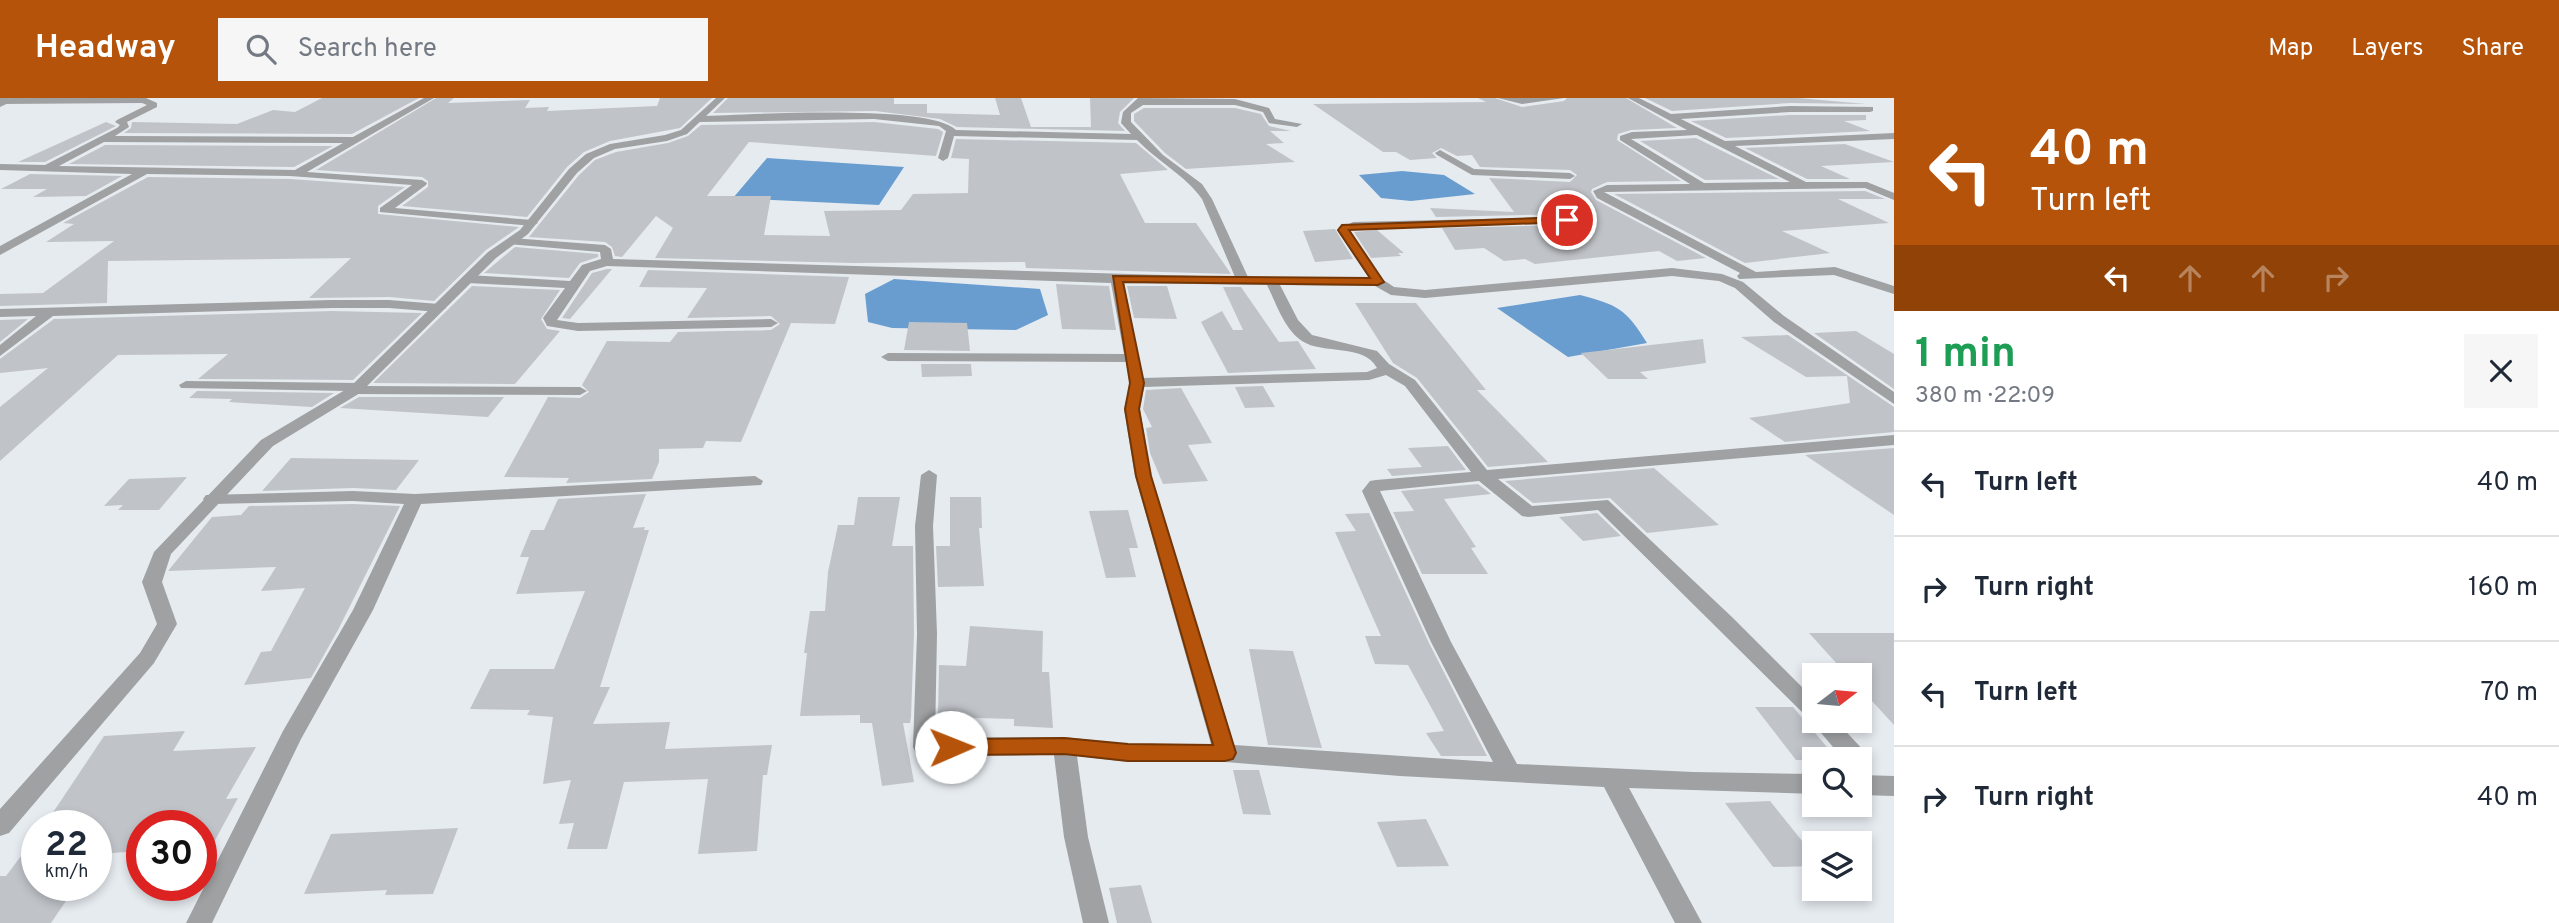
<!DOCTYPE html>
<html lang="en">
<head>
<meta charset="utf-8">
<style>
  :root { --surface:#fff; --page:#f6f6f7; --text:#1f2937; --muted:#747a83; --line:#e0e1e3; --accent:#b45309 }
  body { margin:0; font-family:Overpass,sans-serif; background:var(--page); color:var(--text); height:100vh; display:flex; flex-direction:column; font-size:26px; white-space:nowrap }
  * { box-sizing:border-box; margin:0 }
  p { font-size:23px; color:var(--muted) }
  .icon { flex:none; width:38px; height:38px; fill:none; stroke:currentColor; stroke-width:2; stroke-linecap:round; stroke-linejoin:round }
  .map { position:relative; flex:1; overflow:hidden }
  .side { display:flex; flex-direction:column; background:var(--surface); width:665px }
  .side>* { flex:none }
  .top-card { background:#b45309; color:#fff; overflow:hidden }
  .needle { width:46px; rotate:74deg }
  .fabs { position:absolute; left:1802px; top:565px; display:grid; gap:14px }
  .fabs a { display:grid; place-items:center; width:70px; height:70px; border-radius:0px; background:var(--surface); box-shadow:0 4px 10px #0003; font-size:35px }
  .speed { position:absolute; left:21px; top:712px; display:flex; gap:14px; font-size:35px; font-weight:700; text-align:center }
  .speed>* { display:grid; place-content:center; width:91px; height:91px; border-radius:50%; background:var(--surface); box-shadow:0 4px 10px #0003; line-height:1 }
  .speed small { font-size:18px; font-weight:400 }
  .speed .limit { border:10px solid #d22; background:#fff; color:#111 }
  .pin { position:absolute; display:grid; place-items:center; width:60px; height:60px; color:#fff; margin:-30px; border:4px solid #fff; border-radius:50%; box-shadow:0 2px 7px #0007 }
  .me { position:absolute; width:77px; margin:-38px; rotate:89deg; stroke-linejoin:round; filter:drop-shadow(0 0 5px #0008) }
  .turn { display:flex; align-items:center; gap:24px; height:147px; padding:0 21px; font-size:32px }
  .turn .icon { width:91px; height:91px; stroke-width:2.5 }
  .turn b { display:block; font-size:49px; line-height:60px }
  .lanes { display:flex; align-items:center; height:66px; padding:0 21px; background:#0003; justify-content:center; gap:35px; direction:ltr }
  .lanes .off { opacity:.35 }
  .round { display:grid; place-items:center; flex:none; width:74px; height:74px; border-radius:0px; background:var(--page) }
  .overview { display:flex; align-items:center; justify-content:space-between; height:119px; padding:0 21px }
  h1 { font-size:42px; font-weight:700; line-height:52px; color:#1e9e55 }
  ul { padding:0; list-style:none }
  li { display:flex; align-items:center; gap:21px; height:105px; padding:0 21px; border-top:2px solid var(--line) }
  li div { flex:1 }
  li b { display:block; font-size:26px }
  li em { font-style:normal }
  header { display:flex; align-items:center; gap:42px; box-sizing:border-box; height:98px; padding:0 35px; background:var(--accent); color:#fff }
  header strong { font-size:33px }
  nav { display:flex; gap:38px; margin-inline-start:auto; font-size:24px }
  .search { width:490px; height:63px; background:var(--page); display:flex; align-items:center; gap:18px; box-sizing:border-box; padding:0 24px; border-radius:0px; color:var(--muted); font-size:26px }
  main { display:flex; flex:1; min-height:0 }
  .map>svg:first-child { display:block }
  .water { fill:#699dd0 }
  .building { fill:#c0c4c9 }
  .lines { fill:none; stroke-linecap:round; stroke-linejoin:round }
  .minor { fill:#9fa1a3; fill-rule:evenodd }
  .tertiary { fill:#9fa1a3; fill-rule:evenodd }
  .route { fill:#b45309; stroke:#753606; stroke-width:2 }
</style>
</head>
<body>
<header>
<strong>Headway</strong>
<div class="search"><svg class="icon" aria-label="search" viewBox="0 0 24 24"><circle cx="10" cy="10" r="6"/><path d="M15 15l6 6"/></svg>Search here</div>
<nav><a>Map</a><a>Layers</a><a>Share</a></nav>
</header>
<main>
<div class="map">
<svg width="1894" height="825" viewBox="0 0 1894 825">
  <rect width="100%" height="100%" fill="#e6ebf0"/>
  <path class="water" d="M767,60L904,69L879,107L733,100Z
    M1402,73L1444,77L1475,96L1411,103L1381,100L1359,77Z
    M894,181L1040,191L1048,217L1016,232L892,230L868,224L865,196Z
    M1580,197C1618,207 1626,211 1647,245L1568,259L1497,210Z"/>
  <path class="building" d="M322,0H419L352,36L124,35L131,30L132,24L237,26L273,12L295,14Z
    M436,0H454L448,5L530,2L525,10L549,9L547,13L657,8L660,0H712L680,30L610,43L584,54L567,69L527,119L402,108L428,89V83L422,79L316,72Z
    M728,0H894V6H927V15L1000,17L995,0H1021L1031,29H1091L1090,0H1134L1120,14L1118,25L1125,33L957,29L940,21L875,13L713,15Z
    M1478,0H1495L1522,9L1564,3L1567,0H1626L1677,30L1631,32L1618,36L1617,42L1681,83L1607,84L1592,91L1591,94L1596,102L1706,160L1677,163L1659,153L1535,166L1525,161L1504,163L1484,150L1455,152L1442,130L1571,127L1574,120L1567,116L1436,119L1430,110L1514,114L1489,80L1570,84L1577,77L1570,72L1480,69L1472,57L1457,58L1441,50L1432,55L1437,60L1410,62L1396,54H1383L1313,6L1486,4Z
    M1645,0H1798L1866,6L1790,5L1672,13Z
    M1144,10H1235L1261,16L1269,28L1291,33H1270L1284,45L1266,46L1295,64L1186,71L1165,55L1134,23V16Z
    M1790,17H1866V22L1844,23L1870,33L1726,40L1691,23Z
    M106,24L116,28L45,64H18Z
    M874,24L938,31L943,34L936,58L749,44L707,98H771L764,137L830,138L824,113L901,112L913,96L968,95L969,61L951,60L956,41L1136,45L1168,72L1120,76L1145,125H1196L1231,176L1026,170L1025,164L853,165L655,160L673,130L656,118L622,159L615,158L612,149L605,144L529,139L579,77L595,62L616,54L668,45L688,38L701,27Z
    M1696,40L1779,81L1705,82L1640,43Z
    M1845,46L1894,64L1821,68L1850,81H1807L1745,50Z
    M105,47L333,48L294,69L69,66Z
    M30,76L122,78L86,98L33,99L47,91H1Z
    M148,79L290,81L405,89L378,108V116L519,129L486,152L434,203L389,199L309,200L351,160L108,163L107,205L0,208V196L43,195L114,143L46,144L74,126L63,125Z
    M1865,93L1885,101H1838L1889,125L1782,133L1830,155L1745,165L1614,96Z
    M1335,131L1353,161L1315,164L1303,133Z
    M1377,132L1404,155H1398L1401,158L1371,160L1354,134Z
    M515,149L598,156V159L580,165L569,180L484,175Z
    M607,171H612L570,221L562,220L592,175Z
    M648,172L849,179L835,226L791,225L741,344L706,343L703,350L659,351V364L652,381L566,385L569,380L504,379L548,299L580,300L589,294L582,287L607,243L670,244L678,234L771,232L780,226L771,218L687,220L707,190L639,189Z
    M1056,186L1109,188L1116,232L1062,231Z
    M472,188L560,192L541,221L547,231L560,233L515,286L373,285Z
    M1127,188H1167L1177,221L1134,220Z
    M1223,189H1241L1279,244L1298,243L1316,271L1228,275L1201,224L1222,213L1233,232H1243Z
    M1355,205H1416L1486,292H1477L1548,364L1488,369L1417,280L1393,265Z
    M332,213L422,215L353,282L198,281L228,256L118,257L0,363V309L48,270L0,275V261L54,221Z
    M28,221L0,244V222Z
    M909,224L967,225L970,253L904,252Z
    M1856,233L1894,256V291L1814,235Z
    M1788,237L1894,309V334L1785,344L1749,320L1850,305L1847,278L1806,279L1741,239Z
    M1703,241L1706,265L1640,274L1648,281H1608L1581,255Z
    M921,266H971L972,278L922,279Z
    M1263,288L1275,309L1245,310L1235,289Z
    M1181,290L1212,345L1188,347L1208,383L1163,386L1150,355L1146,330L1152,329L1143,311L1146,292Z
    M197,293L334,295L312,309L229,304L232,301L189,300Z
    M359,299H504L488,319L340,310Z
    M1448,348L1466,372L1392,378L1387,371L1422,369L1408,350Z
    M1894,350V417L1805,357Z
    M291,360L419,362L396,392L353,390L262,393Z
    M1654,370L1719,427L1647,435L1610,400L1533,405L1505,383Z
    M187,379L159,412H118L123,407L104,408L129,381Z
    M1478,386L1491,396L1444,401L1476,449L1471,450L1488,476H1422L1393,414L1414,413L1401,393Z
    M646,396L633,430L645,429L644,432H649L600,589H610L593,626L670,624L665,651L772,647L767,677H763L757,753L698,756L708,681L624,684L607,751H567L574,725L559,726L571,682L543,686L553,619L527,617L530,612L470,611L490,571H554L585,493L516,496L529,459H520L531,432H544L558,401Z
    M858,399H900L892,448H913L914,536L911,619L910,625H903L914,684L882,688L872,625H860V617L800,618L807,555H804L810,513H825L828,474L838,427H854Z
    M950,399H981L982,430H979L984,488L938,489L936,448H950Z
    M353,406L400,408L338,532L311,580L244,587L261,554L271,553L305,490L261,493L276,469L168,473L212,419L241,417L249,408Z
    M1128,412L1138,450H1129L1136,479L1106,480L1089,413Z
    M1369,415L1429,545L1487,658H1441L1426,635L1444,633L1408,567L1375,566L1365,538H1381L1335,434L1356,433L1345,416Z
    M1597,415L1621,438L1583,443L1559,419Z
    M970,528L1043,533L1042,574H1049L1053,630L1014,628V621L938,619L939,567L966,568Z
    M1809,535H1894V627L1860,590V578H1848Z
    M1249,551L1293,553L1322,650L1268,647Z
    M1755,609H1793L1838,662H1796Z
    M185,633L173,653L256,649L226,701L238,700L201,768V728H142V753L96,756V728H44L104,638Z
    M1233,672H1259L1271,717L1243,716Z
    M1770,703L1815,759V768L1773,769L1725,705Z
    M1426,721L1449,768L1397,769L1377,724Z
    M458,730L433,796L385,797L387,792L304,796L331,736Z
    M37,737V788H76L51,825H0V778H6Z
    M1141,787L1152,825H1117L1109,790Z"/>
  <g class="lines">
    <path class="minor" d="M0,0H146L157,5V9L127,24L129,29L115,38L353,39L424,0H434L307,74L422,82L427,85L426,87L395,110L532,122L538,125L532,128L380,114V110L412,87L290,78L147,76L0,157V148L132,76L0,72V66L45,67L117,30L120,27L115,24L117,22L147,7L142,5L0,6ZM104,44L343,45L295,72L59,68Z
      M1138,0L1235,1L1269,10L1275,21L1302,26L1297,29L1269,25L1263,14L1235,7H1143L1131,15V24L1163,57L1202,86L1212,101L1248,179L1369,180L1337,132L1353,124L1567,119L1571,120V124L1355,130L1350,133L1382,181L1394,189L1425,192L1672,170L1722,176L1743,184L1784,218L1894,294V306L1774,224L1735,190L1719,183L1672,178L1425,200L1391,197L1375,188L1280,187L1298,222L1312,237L1377,253L1389,266L1415,282L1487,372L1894,337V347L1498,381L1532,408L1608,402L1733,520L1815,602V623H1836L1867,656L1870,662L1867,668L1860,671V662H1844L1811,623L1598,412L1528,419L1522,418L1479,383L1380,393L1451,544L1517,666L1693,674L1815,676V696L1629,690L1702,825H1675L1604,689L1400,678L1225,664H1128L1077,658L1088,739L1109,825H1083L1064,739L1054,657L924,658L916,655L913,649L917,536L915,428L921,377L929,372L937,377L933,428L937,536L935,640L1064,639L1128,646H1211L1135,378L1124,311L1130,285L1126,264L888,263L881,259L888,255L1124,256L1111,185L607,168L590,173L557,222L578,225L771,221L778,225L771,229L578,233L547,228L543,220L565,190L468,185L462,181L468,177L570,183L582,167L601,161L600,154L507,146L505,144L511,140L605,147L611,151L613,161L1235,179L1202,101C1186,78 1157,63 1137,42L954,38L948,60L943,63L938,60L946,33L939,28L874,21L700,24L695,21L700,18C745,17 929,5 956,32L1131,36L1121,25L1123,14ZM1124,185L1267,187C1276,205 1284,231 1302,243C1323,257 1364,245 1377,270L1367,274L1143,280ZM1386,277L1405,288L1471,374L1376,382L1370,383L1362,393L1431,544L1493,664L1234,647L1151,378L1140,311L1144,289L1369,282Z
      M1498,0H1564L1522,6Z
      M1628,0H1639L1671,16L1790,8L1873,9V13L1870,14H1790L1681,21L1725,43L1894,35V41L1735,48L1806,84H1867L1894,95V102L1865,90L1604,94L1756,174L1835,169L1894,188V196L1834,177L1739,181L1737,178L1740,175L1597,100L1593,93L1607,87L1690,86L1620,42V38L1632,34L1687,32ZM1696,37H1697L1790,84L1704,85L1631,41Z
      M1440,52L1474,71L1570,75L1575,78L1570,81L1472,77L1437,57L1435,55Z
      M332,202H389L439,206L446,210L439,214L389,210H332L53,218L0,258V247L36,218L0,219V211Z
      M186,283L358,285L364,288L580,289L587,293L580,297L355,296L348,293L181,290L179,287Z
      M755,378L763,383L761,387L421,406L373,512L301,641L212,825H186L283,633L353,512L404,406L353,403L212,406L206,405L203,401L206,397L353,393L415,396Z
      M1860,677L1894,678V698L1860,697Z"/>
    <path class="tertiary" d="M7,0H19L0,9V3Z
      M716,0H725L687,36L667,43L615,51L594,60L577,75L528,136L496,160L360,295L273,348L171,456L162,484L177,526L154,565L9,735L0,738V711L140,555L157,526L142,484L154,454L261,342L350,289L488,154L520,132L569,71L586,56L610,46L665,37L681,32Z"/>
  </g>
  <path class="route" d="M1567,119L1571,120V124L1349,132L1384,184L1378,187L1123,184L1144,285L1139,311L1151,378L1236,655L1233,661L1225,663H1128L1064,656L951,657L944,655L941,649L944,643L951,641L1064,640L1128,646L1213,647L1136,378L1125,311L1130,285L1113,178L1370,180L1338,132L1342,127Z"/>
</svg>
<div class="fabs">
<a><svg class="needle" viewBox="-14 -14 28 28"><path d="M0-13l5 13h-10z" fill="#e53935"/><path d="M0 13l5-13h-10z" fill="#747a83"/></svg></a>
<a><svg class="icon" aria-label="search" viewBox="0 0 24 24"><circle cx="10" cy="10" r="6"/><path d="M15 15l6 6"/></svg></a>
<a><svg class="icon" aria-label="layers" viewBox="0 0 24 24"><path d="M12 4l9 5-9 5-9-5zM3 14l9 5 9-5"/></svg></a>
</div>
<div class="speed"><div>22<small>km/h</small></div><div class="limit">30</div></div>
<div class="pin" style="left:1567px;top:122px;background:#d93025"><svg class="icon" aria-label="arrive" viewBox="0 0 24 24"><path d="M6 21V4h12l-3 4 3 4H6"/></svg></div>
<svg class="me" style="left:951px;top:649px" viewBox="-20 -20 40 40"><circle r="19" fill="#fff"/><path d="M0-13L10 11 0 6-10 11z" fill="#b45309"/></svg>
</div>
<section class="side">
<div class="top-card">
<div class="turn"><svg class="icon" aria-label="left" viewBox="0 0 24 24"><path d="M17 20v-9H6M10 6l-5 5 5 5"/></svg><div><b>40 m</b>Turn left</div></div>
<div class="lanes"><svg class="icon" aria-label="left" viewBox="0 0 24 24"><path d="M17 20v-9H6M10 6l-5 5 5 5"/></svg><svg class="icon off" aria-label="ahead" viewBox="0 0 24 24"><path d="M12 20V5M6 11l6-6 6 6"/></svg><svg class="icon off" aria-label="ahead" viewBox="0 0 24 24"><path d="M12 20V5M6 11l6-6 6 6"/></svg><svg class="icon off" aria-label="right" viewBox="0 0 24 24"><path d="M7 20v-9h11M14 6l5 5-5 5"/></svg></div>
</div>
<div class="overview"><div><h1>1 min</h1><p>380 m · 22:09</p></div><a class="round"><svg class="icon" aria-label="close" viewBox="0 0 24 24"><path d="M6 6l12 12M18 6L6 18"/></svg></a></div>
<ul>
<li><svg class="icon" aria-label="left" viewBox="0 0 24 24"><path d="M17 20v-9H6M10 6l-5 5 5 5"/></svg><div><b>Turn left</b></div><em>40 m</em></li>
<li><svg class="icon" aria-label="right" viewBox="0 0 24 24"><path d="M7 20v-9h11M14 6l5 5-5 5"/></svg><div><b>Turn right</b></div><em>160 m</em></li>
<li><svg class="icon" aria-label="left" viewBox="0 0 24 24"><path d="M17 20v-9H6M10 6l-5 5 5 5"/></svg><div><b>Turn left</b></div><em>70 m</em></li>
<li><svg class="icon" aria-label="right" viewBox="0 0 24 24"><path d="M7 20v-9h11M14 6l5 5-5 5"/></svg><div><b>Turn right</b></div><em>40 m</em></li>
</ul>
</section>
</main>
</body>
</html>
